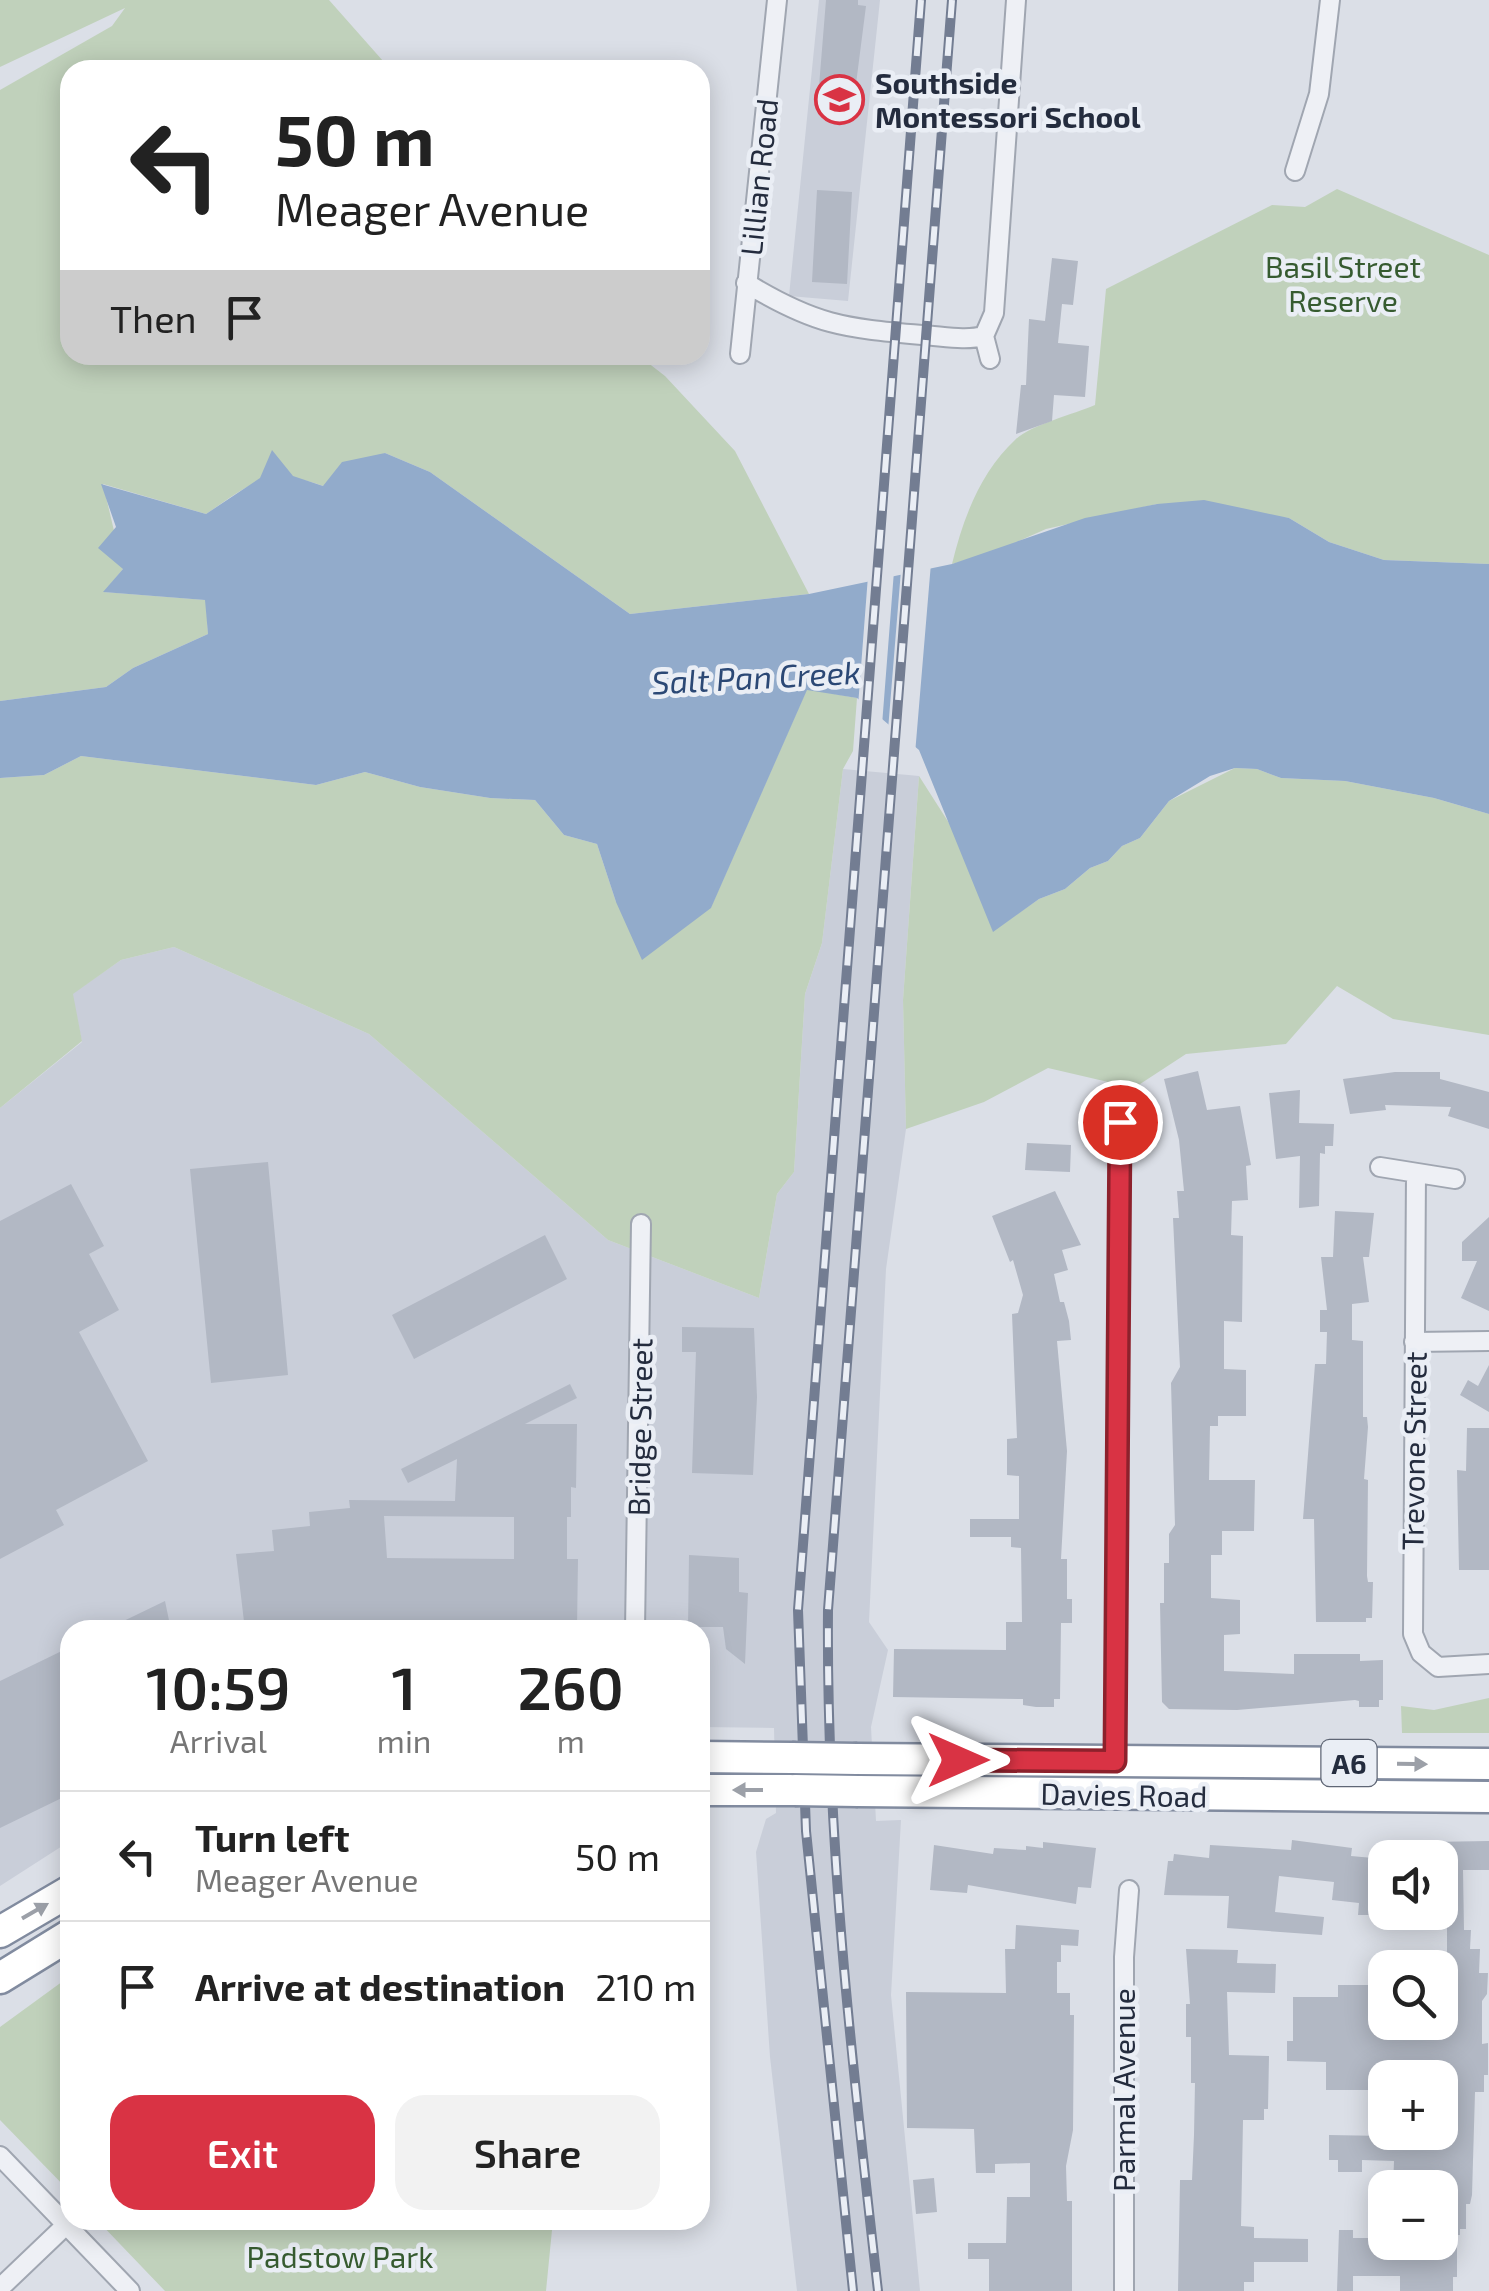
<!DOCTYPE html>
<html lang="en">
<head>
<meta charset="utf-8">
<style>
  :root { --surface:#fff; --page:#f2f2f2; --text:#222; --muted:#767676; --line:#e0e0e0; --accent:#d93344 }
  body { margin:0; font-family:"Exo 2",sans-serif; background:var(--page); color:var(--text); height:100vh; display:flex; flex-direction:column; font-size:38px; white-space:nowrap }
  * { box-sizing:border-box; margin:0 }
  p { font-size:32px; color:var(--muted) }
  .icon { flex:none; width:55px; height:55px; fill:none; stroke:currentColor; stroke-width:2; stroke-linecap:round; stroke-linejoin:round }
  .map { position:relative; flex:1; overflow:hidden }
  .details { position:absolute; left:60px; top:1620px; width:650px; height:610px; display:flex; flex-direction:column; background:var(--surface); border-radius:30px; box-shadow:0 5px 25px #0003 }
  .details>* { flex:none }
  .top-card { position:absolute; left:60px; top:60px; width:650px; height:305px; border-radius:30px; box-shadow:0 5px 25px #0003; background:#fff; color:var(--text); overflow:hidden }
  .controls { position:absolute; left:1368px; top:1840px; display:grid; gap:20px }
  .controls a { display:grid; place-items:center; width:90px; height:90px; border-radius:20px; background:var(--surface); box-shadow:0 5px 25px #0003; font-size:50px }
  .pin { position:absolute; display:grid; place-items:center; width:85px; height:85px; color:#fff; margin:-42px; border:5px solid #fff; border-radius:50%; box-shadow:0 2px 10px #0007 }
  .me { position:absolute; width:110px; margin:-55px; rotate:90deg; stroke-linejoin:round; filter:drop-shadow(0 0 8px #0008) }
  .turn { display:flex; align-items:center; gap:35px; height:210px; padding:0 50px; font-size:45px }
  .turn .icon { width:130px; height:130px; stroke-width:2.5 }
  .turn b { display:block; font-size:70px; line-height:85px }
  .then { display:flex; align-items:center; height:95px; padding:0 50px; background:#0003; gap:20px; font-size:38px }
  .eta { display:flex; justify-content:space-evenly; align-items:center; height:170px; text-align:center }
  .eta b { font-size:60px; font-weight:600; line-height:70px }
  .cta { display:flex; gap:20px; margin-top:auto; padding:20px 50px }
  .cta a { flex:1; height:115px; border-radius:30px; background:var(--accent); color:#fff; font-size:40px; font-weight:600; line-height:115px; text-align:center }
  .cta a+a { background:var(--page); color:var(--text) }
  ul { padding:0; list-style:none }
  li { display:flex; align-items:center; gap:30px; height:130px; padding:0 50px; border-top:2px solid var(--line) }
  li div { flex:1 }
  li b { display:block; font-size:38px }
  li em { font-style:normal }
  .map>svg:first-child { display:block }
  .built { fill:#c9ced9 }
  .green { fill:#c0d1bb }
  .water { fill:#92abcb }
  .pier { fill:#dbdfe7 }
  .building { fill:#b2b8c4; fill-rule:evenodd }
  .lines { fill:none; stroke-linecap:round; stroke-linejoin:round }
  .minor-casing { stroke:#a0a6b1; stroke-width:22 }
  .trunk-casing { stroke:#818b9f; stroke-width:35 }
  .minor { stroke:#eef0f5; stroke-width:18 }
  .trunk { stroke:#fff; stroke-width:30 }
  .rail-casing { stroke:#737d92; stroke-width:10 }
  .rail { stroke:#eaeef5; stroke-width:6; stroke-dasharray:19; stroke-linecap:butt }
  .trunk-bridge-casing { stroke:#818b9f; stroke-width:35; stroke-linecap:butt }
  .trunk-bridge { stroke:#fff; stroke-width:30 }
  .oneway { fill:#9ca0a8 }
  .route-casing { stroke:#8d212c; stroke-width:25 }
  .route { stroke:#d93344; stroke-width:18 }
  .labels { text-anchor:middle; dominant-baseline:central; stroke-width:9; stroke-linejoin:round; paint-order:stroke }
  .shield { fill:#eaeef5; stroke:#5f6675; stroke-width:2.5 }
  .shield-label { font-size:28px; font-weight:bold; fill:#242c3e }
  .poi-label { font-size:30px; font-weight:bold; fill:#242c3e; stroke:#eaeef5; text-anchor:start }
  .street-label { font-size:30px; fill:#242c3e; stroke:#eaeef5 }
  .park-label { font-size:30px; fill:#365b30; stroke:#eaeef5 }
  .water-label { font-size:32px; font-style:italic; fill:#2b4875; stroke:#eaeef5 }
</style>
</head>
<body>
<div class="map">
<svg width="1489" height="2291" viewBox="0 0 1489 2291">
  <rect width="100%" height="100%" fill="#dbdfe7"/>
  <path class="built" d="M819,0H880L848,301L789,296Z
    M843,769L919,776L903,1000L906,1129L886,1269L869,1622L888,1650L871,1727L876,1821L901,1820L891,1995L920,2291H797L770,2057L756,1852L766,1819L776,1813L774,1728L700,1727V1630H70V1841L0,1886V1108L82,1042L72,994L121,960L174,947L369,1034L608,1240L759,1298L777,1194L794,1172L805,994L822,943Z"/>
  <path class="green" d="M0,0H329L391,70H70V355H638L665,376L735,451L809,594L630,614L430,472L385,453L323,486C265,466 253,483 206,514L103,484L123,569L104,592L206,600L208,634L133,668L106,687L0,701V90L112,26L125,8L0,67Z
    M1337,189L1489,255V564L1384,560L1329,542L1289,518L1157,504L1046,529L992,553L952,564C963,519 980,472 1016,439C1031,425 1074,414 1095,405L1106,289L1272,205L1305,207Z
    M807,689L857,698L853,751L843,769L822,943L805,994L794,1172L777,1194L759,1298L608,1240L369,1034L174,947L121,960L73,994L82,1041L0,1108V778L44,775L81,756L316,785L365,772L420,787L490,798L535,800L564,835L597,844L616,902L711,907Z
    M1235,768L1257,769L1281,778L1345,781L1434,798L1489,814V1035L1393,1019L1337,986L1286,1044L1186,1054L1134,1088L1048,1068L984,1102L906,1129L903,1000L919,776L956,834L993,931L1039,899L1065,889L1090,868L1108,861L1122,846L1140,838L1169,801Z
    M1489,1698V1733H1402L1401,1706L1434,1710Z
    M70,1976V2192L0,2120V2027Z
    M97,2220H553L546,2291H165Z"/>
  <path class="water" d="M272,450L293,476L323,486L342,462L385,453L430,472L630,614L809,594L952,564L1085,518L1157,504L1204,500L1289,518L1329,542L1384,560L1489,564V814L1434,798L1345,781L1281,778L1257,769L1235,768L1210,776L1169,801L1140,838L1122,846L1108,861L1090,868L1065,889L1039,899L993,932L919,750L857,698L807,690L711,908L642,960L616,902L597,844L564,835L535,800L490,798L420,787L365,772L316,785L81,756L44,775L0,778V701L106,687L133,668L208,634L205,600L103,592L123,569L98,548L116,527L101,484L206,514L260,478Z"/>
  <path class="pier" d="M931,563L915,754L888,730L901,570Z
    M894,571L882,725L858,706L868,576Z"/>
  <path class="building" d="M826,0H858V5L866,6L852,115L817,111Z
    M817,190L852,192L847,284L812,282Z
    M1052,258L1078,261L1073,305L1062,304L1058,343L1089,346L1085,397L1054,395L1052,421L1016,434L1021,385H1026L1029,319L1045,321Z
    M1198,1071L1207,1110L1240,1106L1251,1165L1246,1166L1248,1200L1232,1201L1231,1235L1243,1236L1242,1322L1224,1321V1369L1246,1370V1416H1218V1426H1210L1209,1480H1255L1254,1531H1222V1555H1211V1598L1240,1600V1634L1224,1635V1671L1294,1674V1654H1360V1661L1383,1660V1700H1379V1707H1359V1701L1355,1700L1237,1710L1169,1709L1162,1702L1160,1603H1164V1563H1169V1534L1175,1525L1171,1383L1180,1367L1173,1218H1179L1177,1191H1184L1179,1140L1164,1079Z
    M1395,1072H1440V1079L1489,1092V1129L1448,1116L1451,1107L1385,1105L1386,1110L1350,1114L1343,1079Z
    M1300,1090L1299,1123L1334,1124L1333,1146H1325V1154L1320,1153L1319,1206L1299,1208L1300,1156L1276,1159L1269,1093Z
    M1027,1143L1071,1145L1070,1172L1025,1170Z
    M268,1162L288,1375L211,1383L190,1169Z
    M71,1184L104,1246L89,1254L119,1310L79,1332L148,1461L56,1510L64,1525L0,1559V1221Z
    M1055,1191L1081,1245L1062,1250L1068,1270L1054,1274L1060,1302H1064L1069,1321L1071,1340L1057,1341L1067,1451L1061,1559H1067V1599H1072V1623H1061L1060,1699H1054V1707H1036L1023,1705V1699L893,1697L894,1649L1006,1650V1622H1022L1021,1548L1011,1547V1537H970V1519H1019V1476L1007,1475V1439L1017,1438L1012,1314L1018,1313L1023,1295L1013,1260L1010,1262L992,1216Z
    M1335,1211L1374,1213L1369,1257H1363L1369,1302L1352,1304V1340L1363,1341V1417H1367L1368,1427L1364,1479L1368,1480L1367,1576L1368,1582H1373L1372,1618H1366V1622H1316L1314,1519H1303L1315,1364H1326L1327,1332H1320V1310H1327L1321,1257H1333Z
    M1489,1217V1311L1461,1298L1477,1261H1462V1242Z
    M545,1235L567,1279L414,1359L392,1315Z
    M682,1327L754,1328L757,1397L753,1475L692,1473L696,1352H682Z
    M1489,1365V1412L1460,1395L1468,1380L1478,1386Z
    M570,1384L577,1398L525,1424H577L576,1488L571,1487V1517H567V1559H578L577,1628L245,1630L236,1554L274,1551L272,1530L310,1526L309,1512L350,1508L349,1500L455,1501L457,1459L408,1483L401,1469ZM384,1516L514,1517V1559L387,1558Z
    M1467,1428H1489V1570H1459L1457,1470L1466,1471Z
    M689,1555L739,1558V1592L748,1593L745,1664L726,1649L723,1627H688Z
    M165,1601L171,1630H105Z
    M70,1647V1794L0,1828V1681Z
    M1292,1840L1352,1848L1351,1856L1373,1858L1370,1884L1385,1883V1915H1358L1359,1903L1332,1900L1334,1882L1279,1876L1275,1912L1324,1917L1322,1935L1227,1928L1229,1896L1164,1895L1168,1861H1173L1174,1854L1209,1858L1210,1845L1291,1850Z
    M1489,1841V1870H1463L1464,1930H1471L1470,1949H1480L1479,1973H1488L1487,1994L1482,2001V2044L1488,2043V2075H1484V2092H1475L1472,2195L1470,2204H1466V2229H1460V2235H1457V2277H1453V2291H1400V2276H1353V2291H1337L1339,2230H1353V2238H1375V2251H1380L1379,2256H1423V2248H1440V2188H1393L1394,2161L1362,2160V2172H1338V2160H1329V2135L1440,2137V2076L1369,2075V2090H1326V2062L1287,2061V2041H1293V1997H1338V1985H1385V2029H1440V1958H1447V1911H1440V1858H1429V1842Z
    M1043,1842L1096,1848L1091,1888L1078,1887L1076,1904L968,1885L967,1893L930,1890L934,1845L993,1854L994,1848L1026,1850V1846L1043,1848Z
    M1016,1925L1079,1930L1078,1946L1061,1945V1962H1057V1993H1070V2015H1074L1073,2130L1066,2166L1067,2201H1072V2291H989V2259H968V2243H1006L1007,2197H1030V2163L995,2164V2173H976L974,2129L907,2128L906,1992L1006,1993L1005,1949H1015Z
    M1186,1949L1238,1950L1237,1963L1276,1964L1275,1993L1227,1992L1229,2055L1269,2056L1268,2109H1264V2120H1243L1241,2226L1254,2227V2238L1308,2239V2262H1254V2282H1244V2291H1178L1180,2180H1192L1194,2135L1195,2083H1191V2037H1186V2004H1190Z
    M934,2178L937,2212L916,2214L913,2180Z"/>
  <g class="lines">
    <defs>
      <path id="minor" d="M1295,171L1319,94L1330,0
        M746,283C815,325 843,328 922,335C942,336 965,341 984,336
        M740,354L777,0
        M990,359L984,336L994,313L1016,0
        M1380,1167L1455,1179
        M1416,1173L1413,1634L1421,1653L1438,1667L1489,1664
        M1414,1342L1489,1341
        M635,1630L641,1224
        M1115,1761L1120,1122
        M0,2156L130,2291
        M0,2288L66,2225
        M1124,2291V1957L1129,1890"/>
      <path id="trunk" d="M700,1757L792,1758
        M857,1759L1489,1764
        M700,1790H795
        M858,1791L1489,1797
        M0,1932L70,1891
        M0,1978L70,1935"/>
    </defs>
    <use href="#minor" class="minor-casing"/>
    <use href="#trunk" class="trunk-casing"/>
    <use href="#minor" class="minor"/>
    <use href="#trunk" class="trunk"/>
    <defs>
      <path id="rail" d="M853,2291L806,1831L798,1610L921,0
        M878,2291C852,2064 826,1838 828,1610L952,0"/>
    </defs>
    <use href="#rail" class="rail-casing"/>
    <use href="#rail" class="rail"/>
    <defs>
      <path id="trunk-bridge" d="M792,1758L857,1759
        M795,1790L858,1791"/>
    </defs>
    <use href="#trunk-bridge" class="trunk-bridge-casing"/>
    <use href="#trunk-bridge" class="trunk-bridge"/>
  </g>
  <defs><path id="oneway-solid" d="M-6-.8H1V-3.2L6.5 0L1 3.2V.8H-6Z" transform="scale(2.5)"/></defs>
  <g class="oneway">
    <use href="#oneway-solid" transform="translate(1412 1764) rotate(1)"/>
    <use href="#oneway-solid" transform="translate(748 1790) rotate(-180)"/>
    <use href="#oneway-solid" transform="translate(35 1911) rotate(-30)"/>
  </g>
  <g class="lines">
    <defs>
      <path id="route" d="M958,1760L1115,1761L1120,1122"/>
    </defs>
    <use href="#route" class="route-casing"/>
    <use href="#route" class="route"/>
  </g>
  <defs>
    <symbol id="school-ring" viewBox="-11 -11 22 22"><circle r="9.5" fill="#eaeef5" stroke="#d93344" stroke-width="1.5"/><path d="M0-5L7-2L0 1L-7-2ZM-4 1L0 2.5L4 1V4Q0 6-4 4Z" fill="#d93344"/></symbol>
  </defs>
  <g fill-rule="evenodd">
    <use href="#school-ring" x="812" y="72" width="55" height="55"/>
  </g>
  <g class="labels">
    <rect class="shield" x="1321.5" y="1740" width="55" height="46" rx="8"/>
    <g class="shield-label">
      <text x="1349" y="1763">A6</text>
    </g>
    <g class="poi-label">
      <text x="875" y="82">Southside<tspan x="875" dy="34">Montessori School</tspan></text>
    </g>
    <g class="street-label">
      <text transform="translate(758 177) rotate(-84)">Lillian Road</text>
      <text transform="translate(639 1427) rotate(-89)">Bridge Street</text>
      <text transform="translate(1413 1451) rotate(-89)">Trevone Street</text>
      <text transform="translate(1124 1794) rotate(1)">Davies Road</text>
      <text transform="translate(1123 2090) rotate(-90)">Parmal Avenue</text>
    </g>
    <g class="park-label">
      <text x="1343" y="266">Basil Street<tspan x="1343" dy="34">Reserve</tspan></text>
      <text x="340" y="2256">Padstow Park</text>
    </g>
    <g class="water-label">
      <text transform="translate(756 676) rotate(-3)">Salt Pan Creek</text>
    </g>
  </g>
</svg>
<div class="controls">
<a><svg class="icon" aria-label="sound" viewBox="0 0 24 24"><path d="M4 9h4l5-4v14l-5-4H4zM17 9q2 3 0 6"/></svg></a>
<a><svg class="icon" aria-label="search" viewBox="0 0 24 24"><circle cx="10" cy="10" r="6"/><path d="M15 15l6 6"/></svg></a>
<a>+</a>
<a>−</a>
</div>
<div class="pin" style="left:1120px;top:1122px;background:#d93025"><svg class="icon" aria-label="arrive" viewBox="0 0 24 24"><path d="M6 21V4h12l-3 4 3 4H6"/></svg></div>
<svg class="me" style="left:958px;top:1760px" viewBox="-20 -20 40 40"><path d="M0-17L14 15 0 8-14 15z" fill="#d93344" stroke="#fff" stroke-width="4"/></svg>
<div class="top-card">
<div class="turn"><svg class="icon" aria-label="left" viewBox="0 0 24 24"><path d="M17 20v-9H6M10 6l-5 5 5 5"/></svg><div><b>50 m</b>Meager Avenue</div></div>
<div class="then">Then<svg class="icon" aria-label="arrive" viewBox="0 0 24 24"><path d="M6 21V4h12l-3 4 3 4H6"/></svg></div>
</div>
<section class="details">
<div class="eta">
<div><b>10:59</b><p>Arrival</p></div>
<div><b>1</b><p>min</p></div>
<div><b>260</b><p>m</p></div>
</div>
<ul>
<li><svg class="icon" aria-label="left" viewBox="0 0 24 24"><path d="M17 20v-9H6M10 6l-5 5 5 5"/></svg><div><b>Turn left</b><p>Meager Avenue</p></div><em>50 m</em></li>
<li><svg class="icon" aria-label="arrive" viewBox="0 0 24 24"><path d="M6 21V4h12l-3 4 3 4H6"/></svg><div><b>Arrive at destination</b></div><em>210 m</em></li>
</ul>
<div class="cta"><a>Exit</a><a>Share</a></div>
</section>
</div>
</body>
</html>
